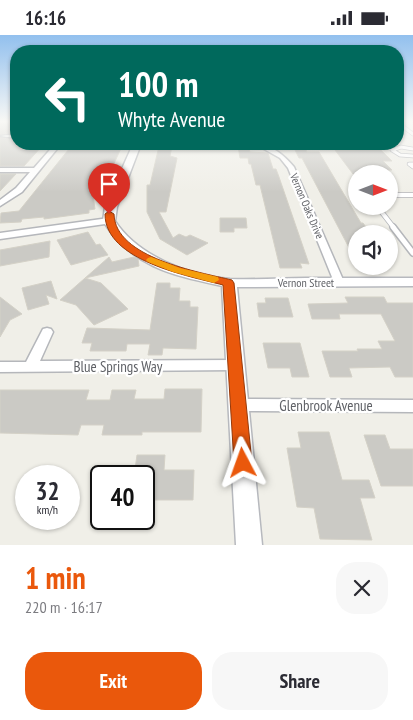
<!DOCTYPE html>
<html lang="en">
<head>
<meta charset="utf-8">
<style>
  :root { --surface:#fff; --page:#f7f7f7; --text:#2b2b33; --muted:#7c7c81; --accent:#ea580c }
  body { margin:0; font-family:"PT Sans Narrow",sans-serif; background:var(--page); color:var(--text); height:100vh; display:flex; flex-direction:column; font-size:19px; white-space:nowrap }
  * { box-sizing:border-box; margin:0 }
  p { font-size:16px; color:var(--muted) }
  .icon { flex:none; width:28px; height:28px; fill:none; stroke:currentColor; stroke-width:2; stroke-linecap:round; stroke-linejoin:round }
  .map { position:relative; height:510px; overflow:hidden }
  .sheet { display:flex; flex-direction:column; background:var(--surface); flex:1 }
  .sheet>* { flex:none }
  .banner { position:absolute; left:10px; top:10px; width:394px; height:105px; border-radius:20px; box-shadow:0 1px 4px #0004; background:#00695c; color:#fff; overflow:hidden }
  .needle { width:32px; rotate:90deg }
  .controls { position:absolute; left:348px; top:130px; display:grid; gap:10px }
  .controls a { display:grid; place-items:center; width:50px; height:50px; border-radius:50%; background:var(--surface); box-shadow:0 1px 4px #0004; font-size:25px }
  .speed { position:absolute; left:15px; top:430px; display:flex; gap:10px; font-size:25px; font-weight:700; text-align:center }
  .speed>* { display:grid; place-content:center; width:65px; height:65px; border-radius:50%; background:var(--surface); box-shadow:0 1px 4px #0004; line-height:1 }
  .speed small { font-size:12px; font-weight:400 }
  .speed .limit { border:2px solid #111; border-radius:8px; background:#fff; color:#111 }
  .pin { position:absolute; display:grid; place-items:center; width:42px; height:42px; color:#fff; margin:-51px -21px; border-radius:50% 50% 50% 0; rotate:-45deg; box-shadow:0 0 5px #0007 }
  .pin .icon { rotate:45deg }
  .me { position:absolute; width:55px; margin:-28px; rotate:356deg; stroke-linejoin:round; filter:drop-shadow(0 0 4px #0008) }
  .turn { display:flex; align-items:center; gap:18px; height:105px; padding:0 25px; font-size:22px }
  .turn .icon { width:65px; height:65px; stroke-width:2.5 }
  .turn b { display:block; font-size:35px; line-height:42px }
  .round { display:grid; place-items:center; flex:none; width:52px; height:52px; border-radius:20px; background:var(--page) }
  .summary { display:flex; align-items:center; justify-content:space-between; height:85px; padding:0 25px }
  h1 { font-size:30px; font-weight:600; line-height:38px; color:var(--accent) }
  .button { display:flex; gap:10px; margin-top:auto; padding:10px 25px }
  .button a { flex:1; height:58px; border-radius:20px; background:var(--accent); color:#fff; font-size:20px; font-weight:600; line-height:58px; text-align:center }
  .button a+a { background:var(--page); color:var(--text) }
  .status { display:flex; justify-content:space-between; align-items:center; height:35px; padding:0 25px; background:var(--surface); direction:ltr }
  .status svg { height:14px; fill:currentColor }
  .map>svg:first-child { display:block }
  .building { fill:#cbcac5; stroke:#d4d1c7 }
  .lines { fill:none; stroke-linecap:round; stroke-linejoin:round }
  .lane-far2-casing { stroke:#b5b7bb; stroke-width:4.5 }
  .lane-far1-casing { stroke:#b5b7bb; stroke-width:5.5 }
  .lane-casing { stroke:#b5b7bb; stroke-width:8 }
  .street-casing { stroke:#b5b7bb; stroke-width:3 }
  .secondary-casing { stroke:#b7b9be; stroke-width:3 }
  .lane-far2 { stroke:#fff; stroke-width:3 }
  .lane-far1 { stroke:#fff; stroke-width:4 }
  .lane { stroke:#fff; stroke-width:5 }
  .street { fill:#fff; fill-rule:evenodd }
  .secondary { fill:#fff; fill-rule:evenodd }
  .route { fill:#ea580c; stroke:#983908 }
  .slow { fill:#f59e0b }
  .labels { text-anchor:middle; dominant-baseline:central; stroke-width:4.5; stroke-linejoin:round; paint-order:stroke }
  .far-street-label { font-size:11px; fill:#606267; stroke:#fff }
  .street-label { font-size:12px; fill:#606267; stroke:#fff }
  .near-street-label { font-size:15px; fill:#606267; stroke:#fff }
</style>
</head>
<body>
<div class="status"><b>16:16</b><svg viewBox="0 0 49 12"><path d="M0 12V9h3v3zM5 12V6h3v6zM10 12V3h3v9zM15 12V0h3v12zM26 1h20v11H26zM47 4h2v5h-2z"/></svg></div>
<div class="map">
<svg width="413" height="510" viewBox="0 0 413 510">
  <rect width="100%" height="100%" fill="#f0efe8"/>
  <path class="building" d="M0,86H16V97L0,100Z
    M0,102L16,105V110H43L24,131H0Z
    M73,109H123L103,152L98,160H93L95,174L89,175V178L44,184V182L22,184L21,187L0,188L1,178L19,176Z
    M350,109H375L392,126H383L392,135H385L389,139H353L335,115H355Z
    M159,111H172L170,121L177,123L166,177H159L173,203L179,199L186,202L190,200L208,208L187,220L160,204L147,177V150H150Z
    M238,111H248L250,117L268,118L273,134H276L279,142L309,229L300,228L302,233H280L260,150H256L251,129H249L248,123H240Z
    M293,111H304L307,117H319L361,188H363L371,199H356V226L302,123H299Z
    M0,139H16L0,156Z
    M220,183H246L247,193H234V197H220Z
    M88,197L96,210L100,209L108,220L71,230L57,205Z
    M50,206L49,222L0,231V215Z
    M109,222L112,227L134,222L138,224L139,231L85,243L101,248L128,274L94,290L76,270L60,265Z
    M51,246L57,264L46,260L49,269L28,275L22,253Z
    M157,248H170V253H180L179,266H190V272H198L196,314L163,313L162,320H148L150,309H127L126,316H90L92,308H82L87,293L150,295Z
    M0,262L22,279L10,285L0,302Z
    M345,262H384L387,268H413V342H395L390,332L349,333L352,342H330L322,316H358L357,314H382L378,306H395L381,279H339L340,284H312L308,269L348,268Z
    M265,263H288L293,282H259L257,268H266Z
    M263,308H300L309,342H292L290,333H268Z
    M165,354H202L201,397H142V400H102L104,390H81L78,400L0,398V355H89L86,365H110L112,355H136L134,364H164Z
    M298,397H329L342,445H369L375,463H360L372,505L320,504L314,473L297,472L287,413H301Z
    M364,400H385L390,414H413V451H381Z
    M137,420H165L164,435H194L193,465H144L146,449H144V441H134Z"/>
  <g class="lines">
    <defs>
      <path id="lane-far2" d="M401,90L413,99
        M413,114L401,112L392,115L400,120L413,121
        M413,129H409L413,132"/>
      <path id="lane-far1" d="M389,160H413
        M377,171L394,193"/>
      <path id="lane" d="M393,192L413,218"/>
      <path id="street" d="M16,99V103L1,101Z
        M55,109H61L22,157L0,171V165L16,153L30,137H0V133H34Z
        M255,109C270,108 285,121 294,132L344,247L343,249H335L334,247L288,133L280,123Z
        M109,183L112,184V188L0,204V198Z
        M47,293L51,294L53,297L40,326L235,325L240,326L242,330L240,334L235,335L0,337V327H26L43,294Z
        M238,364L413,365V377L238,376L233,374L230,370L233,366Z"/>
      <path id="secondary" d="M133,109H141L117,172L115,186C138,221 189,241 230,244C255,245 281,243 306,243C342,243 377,243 413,243V251L237,252L262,510H236L222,251C172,240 132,232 103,186L105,172Z"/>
    </defs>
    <use href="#lane-far2" class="lane-far2-casing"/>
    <use href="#lane-far1" class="lane-far1-casing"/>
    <use href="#lane" class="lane-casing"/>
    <use href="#street" class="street-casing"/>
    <use href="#secondary" class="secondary-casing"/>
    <use href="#lane-far2" class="lane-far2"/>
    <use href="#lane-far1" class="lane-far1"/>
    <use href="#lane" class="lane"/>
    <use href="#street" class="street"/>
    <use href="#secondary" class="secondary"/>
  </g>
  <linearGradient id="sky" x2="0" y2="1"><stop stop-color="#92c0ee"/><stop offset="0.55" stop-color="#f8f8f5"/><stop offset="1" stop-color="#f8f8f5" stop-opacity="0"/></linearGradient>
  <rect width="413" height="157" fill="url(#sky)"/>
  <path class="route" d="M109,176L114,179C115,223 199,237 232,245L234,248L252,428L249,434L243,437L237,434L234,428L223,250C189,241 105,226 105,179Z"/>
  <path class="slow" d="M151,222L180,233L218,242L219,245L214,248L173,237L148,227L146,225L148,223Z"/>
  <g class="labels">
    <g class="far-street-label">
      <text transform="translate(307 171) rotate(67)">Vernon Oaks Drive</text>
    </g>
    <g class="street-label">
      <text x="306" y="247">Vernon Street</text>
    </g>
    <g class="near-street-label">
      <text x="118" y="331">Blue Springs Way</text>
      <text x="326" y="370">Glenbrook Avenue</text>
    </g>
  </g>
</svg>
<div class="controls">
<a><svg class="needle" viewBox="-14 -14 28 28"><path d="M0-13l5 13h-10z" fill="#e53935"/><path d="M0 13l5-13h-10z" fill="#7c7c81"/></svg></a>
<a><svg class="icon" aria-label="sound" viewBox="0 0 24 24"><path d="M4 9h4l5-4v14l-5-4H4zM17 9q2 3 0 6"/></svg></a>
</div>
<div class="speed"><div>32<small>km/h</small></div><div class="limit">40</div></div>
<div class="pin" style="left:109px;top:179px;background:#d93025"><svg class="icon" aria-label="arrive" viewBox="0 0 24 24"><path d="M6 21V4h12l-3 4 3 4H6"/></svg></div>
<svg class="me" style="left:243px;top:428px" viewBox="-20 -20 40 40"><path d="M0-17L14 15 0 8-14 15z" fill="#ea580c" stroke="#fff" stroke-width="4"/></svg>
<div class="banner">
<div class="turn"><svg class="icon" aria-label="left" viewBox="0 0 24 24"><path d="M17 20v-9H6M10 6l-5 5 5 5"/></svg><div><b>100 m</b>Whyte Avenue</div></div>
</div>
</div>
<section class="sheet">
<div class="summary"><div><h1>1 min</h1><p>220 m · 16:17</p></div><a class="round"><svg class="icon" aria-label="close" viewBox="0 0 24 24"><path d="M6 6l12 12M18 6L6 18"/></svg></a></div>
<div class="button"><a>Exit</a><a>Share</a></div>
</section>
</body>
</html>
